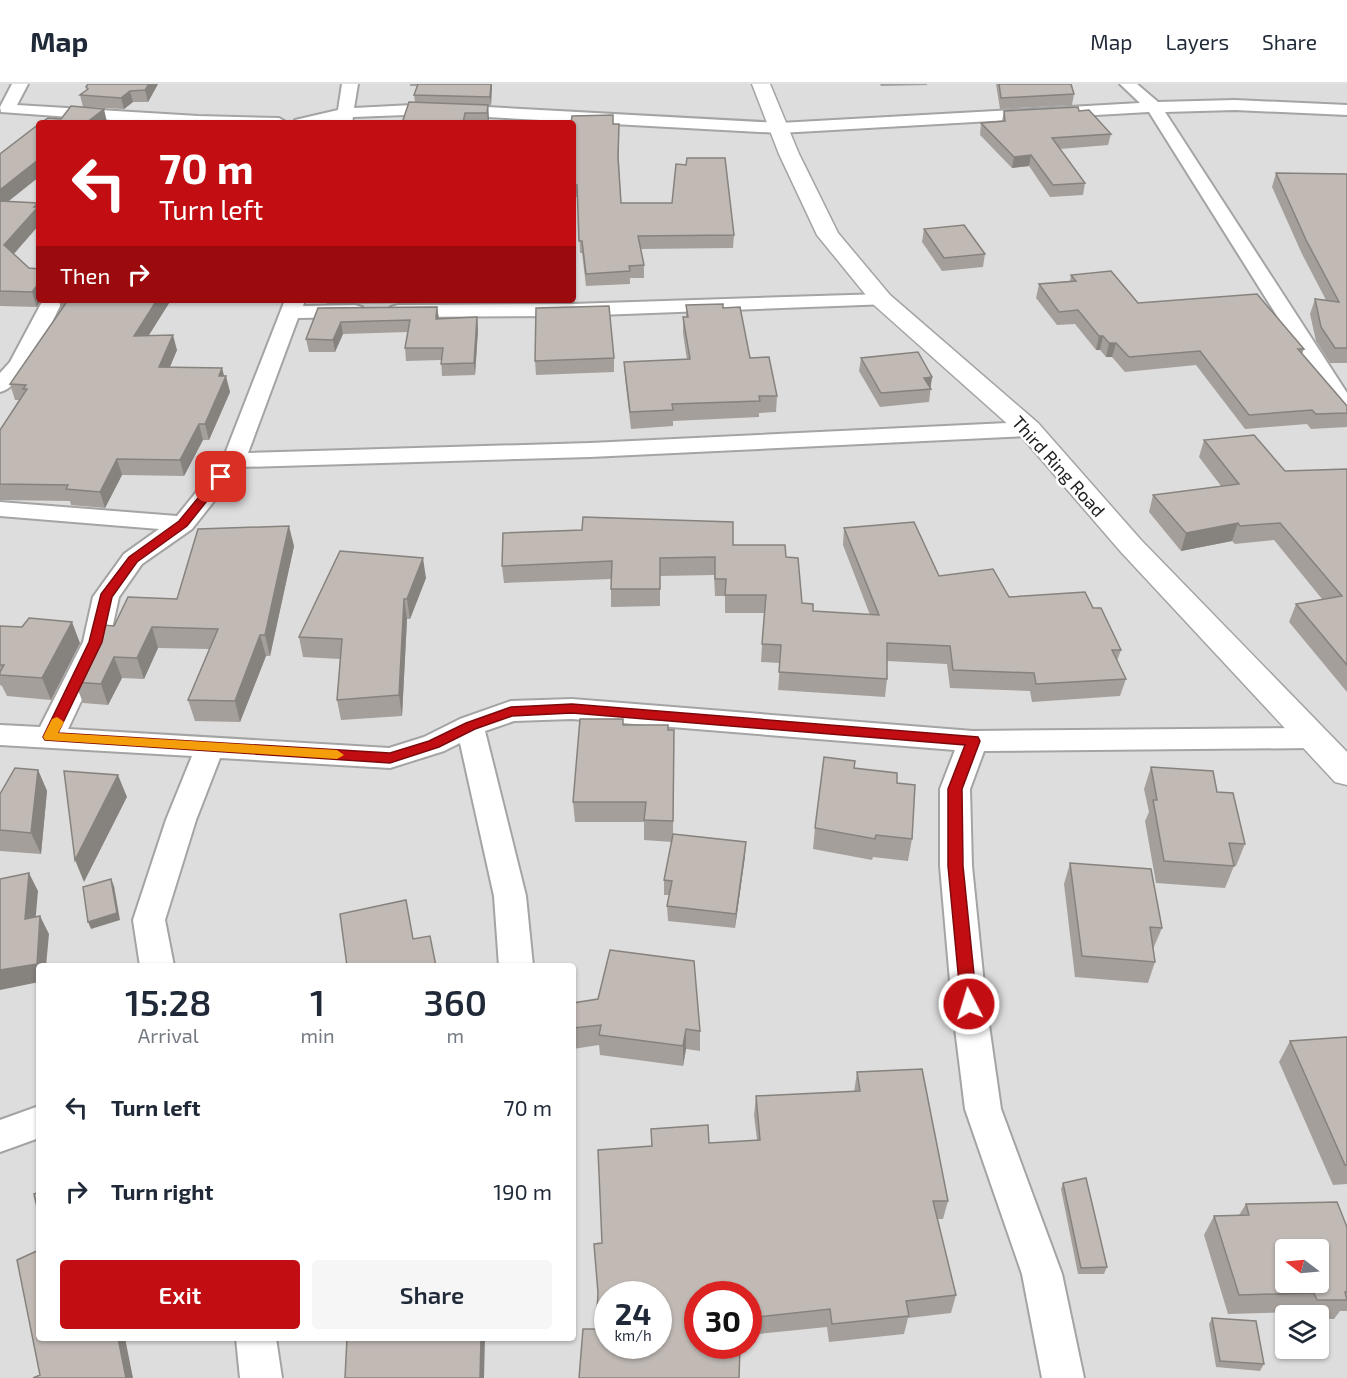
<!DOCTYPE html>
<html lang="en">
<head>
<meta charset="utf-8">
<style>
  :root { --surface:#fff; --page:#f6f6f7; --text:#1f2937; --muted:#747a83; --line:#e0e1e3; --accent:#c20e12 }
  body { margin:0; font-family:"Exo 2",sans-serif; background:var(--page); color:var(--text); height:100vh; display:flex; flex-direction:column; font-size:22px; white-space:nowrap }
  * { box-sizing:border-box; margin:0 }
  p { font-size:20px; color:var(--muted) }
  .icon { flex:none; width:33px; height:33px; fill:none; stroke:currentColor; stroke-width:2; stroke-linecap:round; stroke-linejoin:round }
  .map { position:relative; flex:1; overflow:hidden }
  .details { position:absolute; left:36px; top:879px; width:540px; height:378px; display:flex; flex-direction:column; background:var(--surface); border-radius:6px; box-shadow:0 2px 4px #0004 }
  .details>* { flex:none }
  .guide { position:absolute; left:36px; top:36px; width:540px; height:183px; border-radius:6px; box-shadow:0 2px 4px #0004; background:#c20e12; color:#fff; overflow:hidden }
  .needle { width:39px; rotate:286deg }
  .buttons { position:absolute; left:1275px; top:1155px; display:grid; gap:12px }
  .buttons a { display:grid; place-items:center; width:54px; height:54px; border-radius:6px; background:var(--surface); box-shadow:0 2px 4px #0004; font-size:30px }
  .speed { position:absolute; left:594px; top:1197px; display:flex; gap:12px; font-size:30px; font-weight:700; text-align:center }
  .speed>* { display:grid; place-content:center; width:78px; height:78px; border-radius:50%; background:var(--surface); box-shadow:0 2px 4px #0004; line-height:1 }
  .speed small { font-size:15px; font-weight:400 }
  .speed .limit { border:9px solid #d22; background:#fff; color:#111 }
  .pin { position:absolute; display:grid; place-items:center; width:51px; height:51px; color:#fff; margin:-26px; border-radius:12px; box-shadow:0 3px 9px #0006 }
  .me { position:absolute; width:66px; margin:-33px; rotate:355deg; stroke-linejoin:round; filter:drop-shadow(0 0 4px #0008) }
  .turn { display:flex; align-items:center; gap:21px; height:126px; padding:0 24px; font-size:27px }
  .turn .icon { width:78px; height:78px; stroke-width:2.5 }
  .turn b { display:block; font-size:42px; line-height:51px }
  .then { display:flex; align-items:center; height:57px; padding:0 24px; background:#0003; gap:12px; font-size:22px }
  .eta { display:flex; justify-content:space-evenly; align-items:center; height:102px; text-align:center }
  .eta b { font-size:36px; font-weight:600; line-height:42px }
  .button { display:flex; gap:12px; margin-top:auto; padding:12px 24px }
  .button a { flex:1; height:69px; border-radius:6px; background:var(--accent); color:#fff; font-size:24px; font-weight:600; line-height:69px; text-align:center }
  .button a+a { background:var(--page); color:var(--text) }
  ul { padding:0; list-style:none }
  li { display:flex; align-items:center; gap:18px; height:84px; padding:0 24px }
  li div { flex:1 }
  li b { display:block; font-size:22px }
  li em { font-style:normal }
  header { display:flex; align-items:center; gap:36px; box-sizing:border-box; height:84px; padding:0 30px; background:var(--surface); border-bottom:2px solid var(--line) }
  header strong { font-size:28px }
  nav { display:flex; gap:33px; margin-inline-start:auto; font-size:21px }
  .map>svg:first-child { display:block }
  .residential { fill:#dedddd; fill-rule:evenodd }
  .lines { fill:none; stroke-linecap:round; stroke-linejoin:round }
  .minor-casing { stroke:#a4a4a4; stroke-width:4 }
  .tertiary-casing { stroke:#a4a4a4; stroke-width:3 }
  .minor { fill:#fff; fill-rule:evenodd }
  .tertiary { fill:#fff; fill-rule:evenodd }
  .wall { fill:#a59f9b }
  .shaded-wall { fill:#86827e }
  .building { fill:#c0b9b4; stroke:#86827e; stroke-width:1.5; fill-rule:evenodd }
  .route { fill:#c20e12; stroke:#7e090c; stroke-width:1.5 }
  .slow { fill:#f59e0b }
  .labels { text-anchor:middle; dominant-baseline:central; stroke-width:5; stroke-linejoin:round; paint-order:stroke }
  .far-street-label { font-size:18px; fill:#202020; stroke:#fff }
</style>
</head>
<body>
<header>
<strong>Map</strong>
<nav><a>Map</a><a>Layers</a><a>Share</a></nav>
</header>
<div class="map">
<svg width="1347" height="1294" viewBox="0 0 1347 1294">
  <rect width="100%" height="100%" fill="#f0ede7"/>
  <path class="residential" d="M0,0H1347V1294H0ZM39,39H573V216H39ZM39,882H573V1254H39ZM1286,1166H1318V1198H1286ZM608,1210H658V1262H608ZM698,1210H748V1262H698ZM1286,1232H1318V1264H1286Z"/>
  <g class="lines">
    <defs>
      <path id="minor" d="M12,0H28L17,21L198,32L279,34L287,39H153L1,28L0,23Z
        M342,0H358L354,24L432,20L780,39L1140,19L1120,0H1137L1158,18L1235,16L1347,21V31L1235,26L1165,28L1347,309V333L1339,331L1336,326L1149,28L780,49L432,30L353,33L352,39H336V36L323,39H293L295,36L338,26Z
        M882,210L889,212L892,216L889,220L572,232L398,233L391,231L388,227L391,223L398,221L572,220Z
        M43,216H63C51,239 26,302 0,308V289L10,278Z
        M285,216H305L303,222L355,221L362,223L365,227L362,231L355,233L298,234L248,369L590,359L1029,338L1037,340L1040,345L1037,350L1029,352L590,373L241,383L192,445L142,480L119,513L109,558L68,645L389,664L424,653L460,635L511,617L572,615L973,647L1312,644L1322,647L1326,654L1322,661L1312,664L984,667L970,705L972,782L986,920L1001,1025L1062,1190L1084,1294H1042L1022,1190L965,1025L952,920L940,782V705L955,666L572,635L514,637L485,647L526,812L533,882H499L494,812L460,659L444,667L390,684L220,674L196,736L165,836L174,882H140L133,836L166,736L192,672L0,661V641L40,643L83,558L93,513L124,470L159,445L0,432V418L177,432L223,375Z
        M39,1022V1054L0,1068V1036Z
        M236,1254H276L282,1294H240Z"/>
      <path id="tertiary" d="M752,0H770L799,70L838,149L890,211L1038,339L1141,456L1347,668V701L1335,698L1121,468L1020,351L874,221L817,151L779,70Z"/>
    </defs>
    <use href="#minor" class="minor-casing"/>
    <use href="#tertiary" class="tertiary-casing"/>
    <use href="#minor" class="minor"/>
    <use href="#tertiary" class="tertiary"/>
  </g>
  <path class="wall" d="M158,0L148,18H133L124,25L83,23L80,11L87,6L86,3Z
    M410,0H492L491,21H488L489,39H402L415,19L414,11L417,2H410Z
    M880,0H927V1L881,2Z
    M996,0H1071L1074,10L1072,21L1000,25Z
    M1004,27H1079L1111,50L1108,61L1060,65L1085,99L1083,111L1050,113L1029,82L1012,84L980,51L981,39L1002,37Z
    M613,31V40H619V79L621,119L734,151L733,164L640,165L644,181V194H630V200L586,202L582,169H580L578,113H573V39Z
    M0,70L8,118L38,119L39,123V141L14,170L29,184L39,185V216L37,223L0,222Z
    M1276,89L1347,90V279H1330L1316,257L1310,230L1315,215L1326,216L1302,170L1272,103Z
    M924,145L985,170L983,183L942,187L922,158Z
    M1071,191L1138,219L1304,265L1302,270L1347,322V343L1311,345L1307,340L1245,345L1196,281L1125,288L1112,273H1106L1100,266H1096L1075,240L1057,241L1036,214L1039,200L1070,197Z
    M59,216H171L148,252L177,266L170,283L224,292L230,308L209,356H203L184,392L122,391L105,424L71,421L70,417L0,416V346L19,316H15L10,300L62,225H61Z
    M326,216H440V219L327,220Z
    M686,221L723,224L750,274L777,312L776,328L759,329V333L673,337V342L631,345L625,294L624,278L687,276L683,249V233H686Z
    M437,223L439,235L477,233L478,246L475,291L442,292L441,276L406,277L405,264L408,248L343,250L335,268H309L306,255L318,224Z
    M614,274V288L536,291L535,277Z
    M861,274L932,293L929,318L880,323L859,287Z
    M1204,356L1285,387L1347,385V608L1289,538L1296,520L1322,515L1274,456L1235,460L1232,457L1181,467L1149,428L1153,411L1221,402L1199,373Z
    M844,444L939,492L1009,513L1093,524L1121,566L1117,577L1126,595L1120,612L1032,618L1030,607L950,604L947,580L887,577V595L885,613L778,606L780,579L761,578L764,529H725V512H715L714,491L660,492V522L611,523V495L504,499L502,482L733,461L786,473L802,519L813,527L870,531L843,461Z
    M294,462L270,572H266L240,638L195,637L188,616L209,565L158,564L144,595L122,594L108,621L83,619L75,598L177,515Z
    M426,494L410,535H407L402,632L341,636L337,616L340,575L303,573L299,553Z
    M0,542L22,543L80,559L51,616L7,612L2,602L0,601Z
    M623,641L674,646L673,751L745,772L735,844L668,837L667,822L670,811H664V796L672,758L644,756V738H575L573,718Z
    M1151,683L1217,708L1245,760L1236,782H1234L1225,804L1156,799L1145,737L1149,728L1144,705Z
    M854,684L897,699L912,755L908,777L873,773L872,776L813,765L815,744Z
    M38,686L47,707L41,770L0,767V710Z
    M1070,779L1162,844L1153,865L1155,878L1148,899L1075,893L1064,800Z
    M573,919L700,947V967L686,965L683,982L600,971L599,961L573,965Z
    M1347,953V1100L1333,1101L1279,978L1290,957Z
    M857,988L948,1117L943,1135H937L956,1211L951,1229L908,1234L904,1250L829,1258L827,1243L748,1251V1210L596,1245L651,1062V1045L709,1059L757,1056L754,1031L756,1012L854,1008Z
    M1063,1099L1107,1183L1104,1190H1078L1061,1105Z
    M1246,1120L1347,1143V1227H1340L1334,1235H1318V1232H1303L1301,1228L1228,1230L1204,1151L1214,1132L1239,1131Z
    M1212,1234L1264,1280L1260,1287L1216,1283L1209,1240Z"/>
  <path class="shaded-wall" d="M149,0H158L148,18L145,6Z
    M491,0H492L491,21L490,13Z
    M130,7L133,18L124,25L121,14Z
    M488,21L489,35V39H488L487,29Z
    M104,25L107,38L106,39H86Z
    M1031,71L1029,82L1012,84L1014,73Z
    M39,75V93L0,124V106Z
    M38,119L39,123V141L9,175L4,161Z
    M38,199L39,216H41L37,223L32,208Z
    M157,216H171L139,267L134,252Z
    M437,223L439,236L436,235Z
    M477,233L478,246L475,291L474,279Z
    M341,238L343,250L335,268L333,256Z
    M173,251L177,266L163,299L159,283Z
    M1099,252H1103L1100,266H1096Z
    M1109,259H1116L1112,273H1106Z
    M222,284L225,295L226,292L230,308L209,356L205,340L219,292Z
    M932,293L930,305L924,294Z
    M199,340L203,356L184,392L180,376Z
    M117,375L122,391L105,424L100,408Z
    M1238,439L1232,457L1181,467L1186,449Z
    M289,442L294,462L270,572L265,551Z
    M423,474L426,494L410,535L407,515Z
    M404,515L407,535L402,632L399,611Z
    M72,538L80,559L51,616L42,594Z
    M152,543L158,564L144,595L137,574Z
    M260,551L266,572L240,638L235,617Z
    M114,573L122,594L108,621L101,600Z
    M38,686L47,707L41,770L31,749Z
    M118,691L127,713L84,798L75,776Z
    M746,758L745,772L735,844L736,830Z
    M29,789L38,807L34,853L25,835Z
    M111,795L114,802L120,836L91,845L88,838Z
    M40,832L49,850L46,882H39V898L0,906V886Z
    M686,945V965L683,982V962Z
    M118,1254H125L133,1294H126Z
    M481,1254H485L484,1294H480Z"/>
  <path class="building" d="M88,0H149L145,6L130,7L121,14L80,11L88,5L86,3Z
    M418,0H491L490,13L414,11Z
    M999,0H1071L1074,10L1001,14Z
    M409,18L488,21L487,29H465L463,39H402Z
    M71,22L104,25L86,39H41L48,34L61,35Z
    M1078,23L1079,27L1089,26L1111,50L1052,54L1085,99L1053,101L1031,71L1014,73L981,39L1005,37L1004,27Z
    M613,31V40H619L618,73L621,119H672L676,80L686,81L687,74H725L734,151L638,152L644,181L629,182L630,187L586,190L582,157H579L577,101H573V39H571L572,32Z
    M39,40V75L0,106V70Z
    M1276,89L1347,90V264H1335L1321,243L1315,215L1339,218L1306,156Z
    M0,117L38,119L34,123H38L4,161L29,184L39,185V199L32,208L0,207Z
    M964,141L985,170L944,174L924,145Z
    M1111,187L1138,219L1257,210L1304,265H1298L1347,322V329L1316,330L1312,326L1249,331L1200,267L1129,273L1116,259H1109L1103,252H1099L1078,226L1059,228L1039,200L1076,197L1071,191Z
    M68,216H157L134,252L173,251L159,283L222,284L219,292H226L205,340H199L180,376L117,375L100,408L66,405L68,401L0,400V346L27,305H23L26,301L10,300Z
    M723,220V224L740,223L750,274L769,273L777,312H759L760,317L672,320L673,326L630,328L624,278L690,275L683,233H688L686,221Z
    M609,222L614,274L535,277L536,224Z
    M437,223L436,235L477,233L474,279L441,280L443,264H405L410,236L341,238L333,256L306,255L318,224Z
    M918,268L932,293L924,294L931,305L881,309L861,274Z
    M1254,351L1285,387L1347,385V581L1296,520L1342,512L1280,439L1240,442L1238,439L1186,449L1153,411L1239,400L1204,356Z
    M583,433L733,438V461H785L786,473L798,474L802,519L813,520V527L879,531L844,444L914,438L939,492L993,485L1009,513L1085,508L1093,524H1101L1121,566H1112L1126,595L1036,600L1034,589L953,586L950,562L887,559V595L779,588L781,561L762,560L766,511H725L726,495H715V473L660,474V505H611L612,477L502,482L503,449L582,446Z
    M289,442L265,551H260L235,617L188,616L218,545L152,543L137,574L114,573L101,600L75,598L103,541L114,542L128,513L177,515L198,445Z
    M340,467L423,474L407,515H404L399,611L337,616L342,555L299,553Z
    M29,534L72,538L42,594L0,591V588L4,581H0V542L22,543Z
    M580,635H623V641H668V646H674L673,737L644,736L646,718H573Z
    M824,673L855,677L854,684L897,689V699L915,701L912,755L876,751L875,755L815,744Z
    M1151,683L1213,687L1217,708L1233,709L1245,760L1229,759L1234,782L1164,777L1153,716H1157Z
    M15,684L38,686L31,749L0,746V710Z
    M64,687L118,691L75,776Z
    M673,750L746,758L736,830L667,822L672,797L664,796Z
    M1070,779L1151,785L1162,844L1150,843L1155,878L1082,872Z
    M29,789L25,835L40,832L37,880L0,886V795Z
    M111,795L117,829L88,838L83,803Z
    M406,816L413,855L430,852L436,882H347L340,830Z
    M610,866L694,877L700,947L686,945L683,962L599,951L601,941L573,944V919L598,915Z
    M1347,953V1081H1345L1290,957Z
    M922,985L948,1117H933L956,1211L906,1217L909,1232L832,1240L830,1225L748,1234V1210H698V1262H740L739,1294H579L583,1245H596L598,1209L594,1160L602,1159L598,1066L652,1062L651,1045L708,1041L709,1059L760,1056L756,1012L860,1007L857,988ZM608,1210H658V1262H608Z
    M1086,1094L1107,1183L1081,1184L1063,1099Z
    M39,1108V1132L34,1110Z
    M1337,1118L1347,1143V1208H1345L1347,1216H1317L1314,1209L1239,1211L1214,1132L1249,1131L1246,1120ZM1286,1166H1318V1198H1286Z
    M39,1166V1254H118L126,1294H33L40,1291L17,1176Z
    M1212,1234L1256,1237L1264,1280L1220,1277Z
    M347,1254H481L480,1294H345Z"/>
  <path class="route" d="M221,390L226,393L187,442L137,478L112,513L102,558L58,649L390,669L429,657L466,639L511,623L572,620L978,653L980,657L962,705L963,782L977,920L974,925L969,927L963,925L961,920L948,782V705L965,661L572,629L512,632L475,645L439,663L390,679L45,656L43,653L89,558L101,510L129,473L179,437L217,391Z"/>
  <path class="slow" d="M57,633L64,638L58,649L337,666L344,671L337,675L45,656L43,653L52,635Z"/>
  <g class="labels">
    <g class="far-street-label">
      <text transform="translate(1059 382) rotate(48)">Third Ring Road</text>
    </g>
  </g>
</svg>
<div class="buttons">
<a><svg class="needle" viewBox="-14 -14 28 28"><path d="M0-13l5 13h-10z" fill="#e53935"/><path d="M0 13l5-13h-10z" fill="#747a83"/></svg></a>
<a><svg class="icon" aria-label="layers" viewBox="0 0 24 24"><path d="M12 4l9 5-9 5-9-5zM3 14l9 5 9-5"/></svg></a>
</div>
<div class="speed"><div>24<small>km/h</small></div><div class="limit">30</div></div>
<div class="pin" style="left:221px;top:393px;background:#d93025"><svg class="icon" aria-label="arrive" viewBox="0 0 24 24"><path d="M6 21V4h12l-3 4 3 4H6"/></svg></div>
<svg class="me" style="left:969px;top:920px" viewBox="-20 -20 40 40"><circle r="17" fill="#c20e12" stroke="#fff" stroke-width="3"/><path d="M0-11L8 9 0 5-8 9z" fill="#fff"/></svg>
<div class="guide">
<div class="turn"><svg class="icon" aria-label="left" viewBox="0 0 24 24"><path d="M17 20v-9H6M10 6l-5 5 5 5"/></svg><div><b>70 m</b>Turn left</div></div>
<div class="then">Then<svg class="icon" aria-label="right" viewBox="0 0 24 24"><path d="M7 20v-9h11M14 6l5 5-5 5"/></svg></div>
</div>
<section class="details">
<div class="eta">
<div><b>15:28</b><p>Arrival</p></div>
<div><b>1</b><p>min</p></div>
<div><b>360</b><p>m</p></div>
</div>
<ul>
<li><svg class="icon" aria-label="left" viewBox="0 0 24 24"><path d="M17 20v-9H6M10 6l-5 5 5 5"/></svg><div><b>Turn left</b></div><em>70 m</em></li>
<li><svg class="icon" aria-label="right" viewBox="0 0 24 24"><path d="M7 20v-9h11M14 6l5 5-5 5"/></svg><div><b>Turn right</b></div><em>190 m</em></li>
</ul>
<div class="button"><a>Exit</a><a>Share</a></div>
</section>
</div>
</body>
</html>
